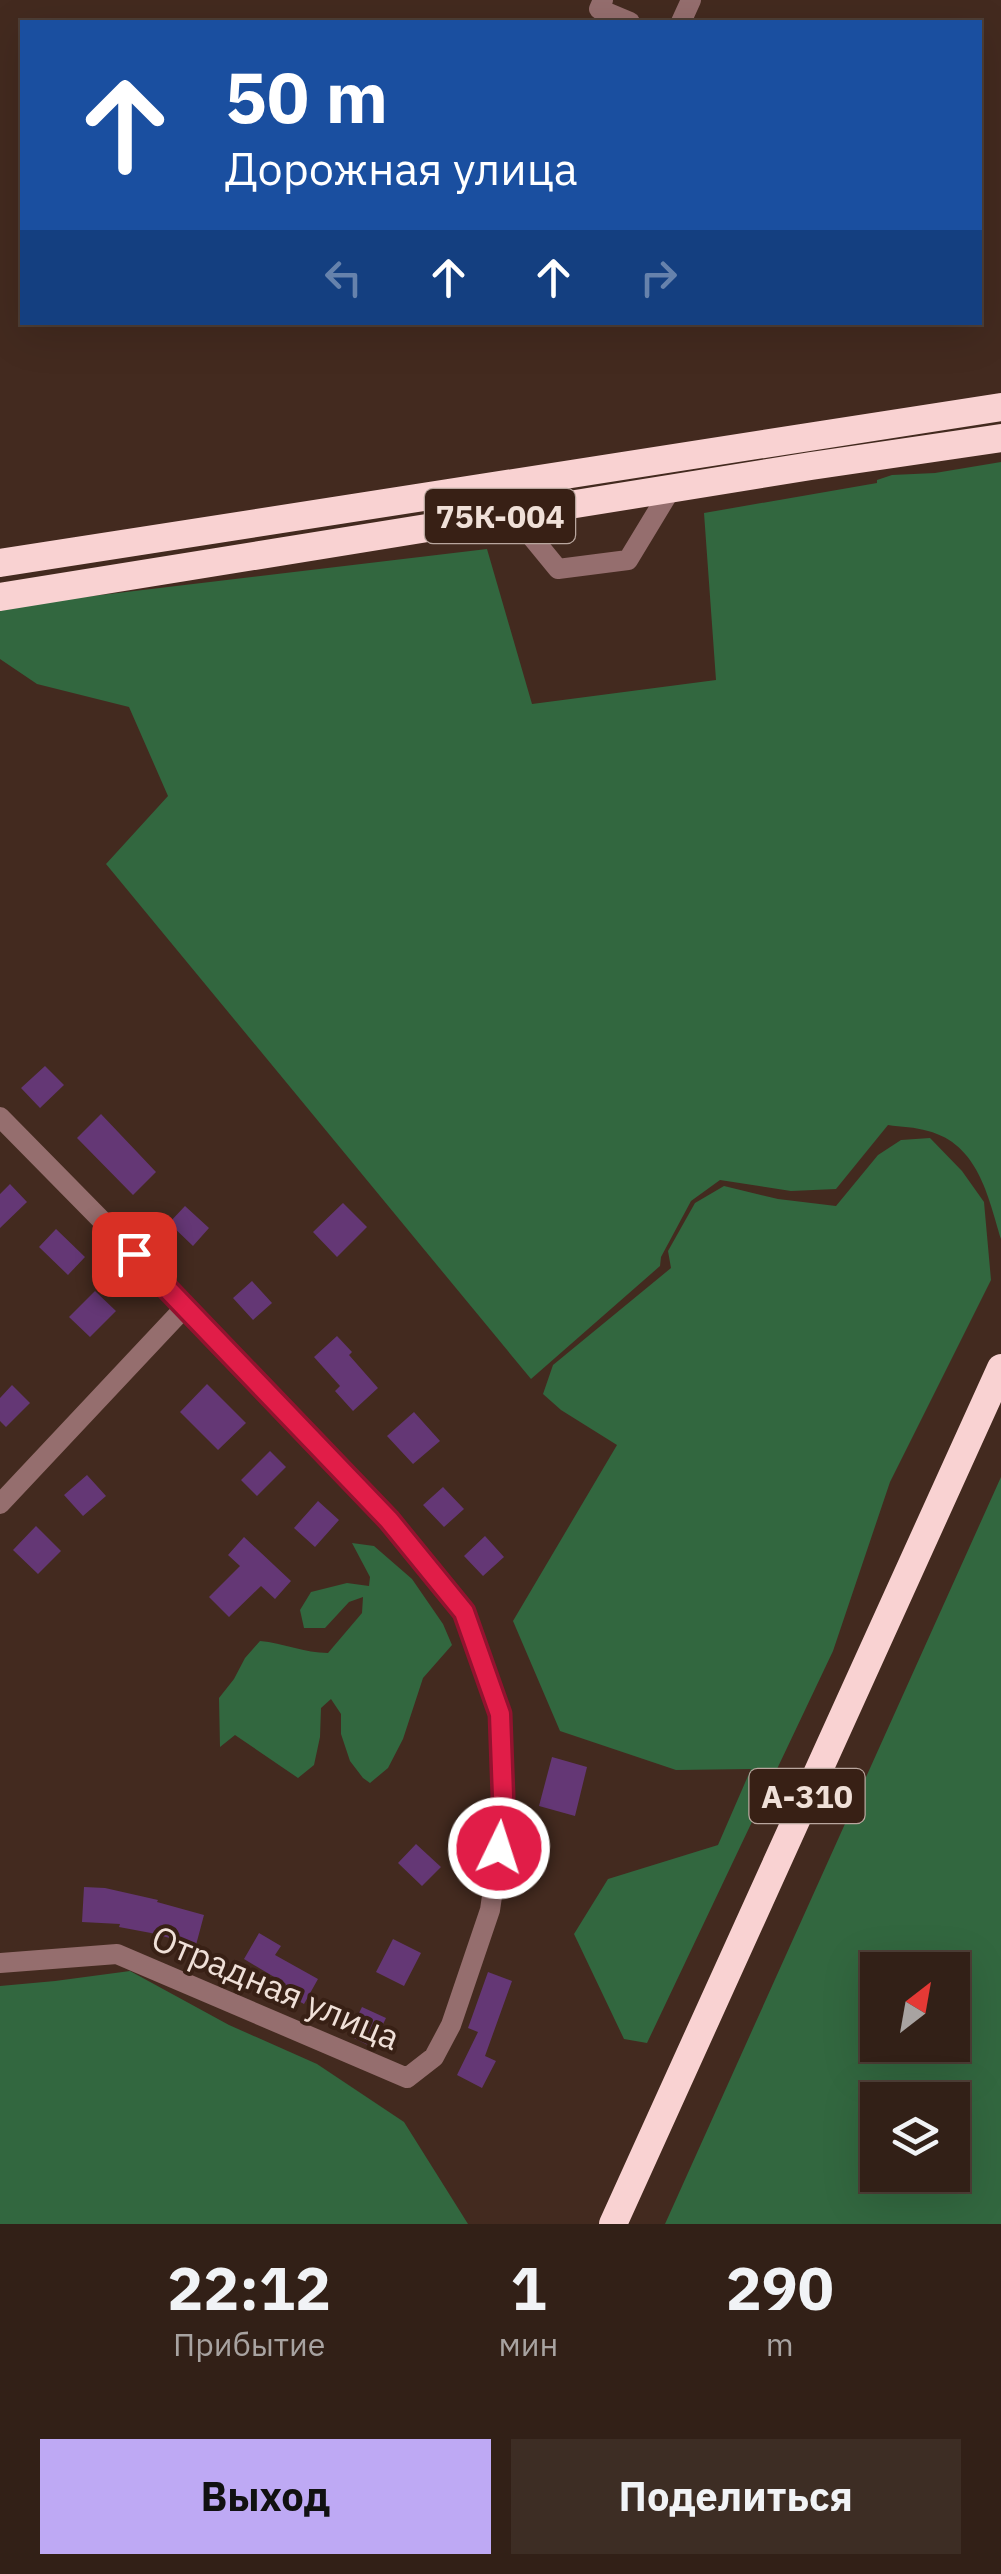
<!DOCTYPE html>
<html lang="ru">
<head>
<meta charset="utf-8">
<style>
  :root { --surface:#322017; --page:#3d2d24; --text:#f1f3f6; --muted:#a8a3a1; --line:#4d3e36; --accent:#bea9f4 }
  body { margin:0; font-family:"IBM Plex Sans",sans-serif; background:var(--page); color:var(--text); height:100vh; display:flex; flex-direction:column; font-size:38px; white-space:nowrap }
  * { box-sizing:border-box; margin:0 }
  p { font-size:32px; color:var(--muted) }
  .icon { flex:none; width:55px; height:55px; fill:none; stroke:currentColor; stroke-width:2; stroke-linecap:round; stroke-linejoin:round }
  .map { position:relative; height:2224px; overflow:hidden }
  .sheet { display:flex; flex-direction:column; background:var(--surface); flex:1 }
  .sheet>* { flex:none }
  .hud { position:absolute; left:20px; top:20px; width:962px; height:305px; border-radius:0px; box-shadow:0 10px 40px #0002,0 0 0 2px var(--line); background:#1a4fa0; color:#fff; overflow:hidden }
  .needle { width:65px; rotate:31deg }
  .fabs { position:absolute; left:860px; top:1952px; display:grid; gap:20px }
  .fabs a { display:grid; place-items:center; width:110px; height:110px; border-radius:0px; background:var(--surface); box-shadow:0 10px 40px #0002,0 0 0 2px var(--line); font-size:50px }
  .pin { position:absolute; display:grid; place-items:center; width:85px; height:85px; color:#fff; margin:-42px; border-radius:20px; box-shadow:0 5px 15px #0006 }
  .me { position:absolute; width:110px; margin:-55px; rotate:4deg; stroke-linejoin:round; filter:drop-shadow(0 0 8px #0008) }
  .turn { display:flex; align-items:center; gap:35px; height:210px; padding:0 40px; font-size:45px }
  .turn .icon { width:130px; height:130px; stroke-width:2.5 }
  .turn b { display:block; font-size:70px; line-height:85px }
  .lanes { display:flex; align-items:center; height:95px; padding:0 40px; background:#0003; justify-content:center; gap:50px; direction:ltr }
  .lanes .off { opacity:.35 }
  .eta { display:flex; justify-content:space-evenly; align-items:center; height:170px; text-align:center }
  .eta b { font-size:60px; font-weight:800; line-height:70px }
  .primary-button { display:flex; gap:20px; margin-top:auto; padding:20px 40px }
  .primary-button a { flex:1; height:115px; border-radius:0px; background:var(--accent); color:#111; font-size:40px; font-weight:800; line-height:115px; text-align:center }
  .primary-button a+a { background:var(--page); color:var(--text) }
  .map>svg:first-child { display:block }
  .green { fill:#32673f; fill-rule:evenodd }
  .building { fill:#643775 }
  .lines { fill:none; stroke-linecap:round; stroke-linejoin:round }
  .minor { stroke:#956e6e; stroke-width:20 }
  .highway { stroke:#f9d2d2; stroke-width:28 }
  .route-casing { stroke:#92132f; stroke-width:25 }
  .route { stroke:#e11d48; stroke-width:18 }
  .labels { text-anchor:middle; dominant-baseline:central; stroke-width:8; stroke-linejoin:round; paint-order:stroke }
  .shield { fill:#382015; stroke:#b9a69e; stroke-width:2.5 }
  .shield-label { font-size:32px; font-weight:bold; fill:#f0e0d8 }
  .street-label { font-size:35px; fill:#f0e0d8; stroke:#382015 }
</style>
</head>
<body>
<div class="map">
<svg width="1001" height="2224" viewBox="0 0 1001 2224">
  <rect width="100%" height="100%" fill="#432a1f"/>
  <path class="green" d="M1001,462V1239C988,1196 978,1144 928,1131C915,1127 901,1127 888,1125L836,1189L791,1191L720,1180L691,1201L661,1257L660,1266L531,1379L106,864L168,796L129,707L37,684L0,659V607L487,549L532,704L716,680L704,513L877,483V480L892,475L935,473Z
    M930,1138L962,1171L984,1202L991,1280L890,1482L833,1651L647,2043L624,2039L574,1934L608,1879L718,1845L751,1769L676,1770L560,1731L513,1621L617,1445L561,1410L543,1394L553,1365L671,1268L668,1251L695,1203L724,1186L778,1199L836,1206L878,1155L901,1140Z
    M1001,1477V2224H665ZM878,1970H952V2045H878ZM878,2100H952V2175H878Z
    M352,1543L374,1546L412,1579L443,1624L452,1645L423,1678L403,1739L388,1768L370,1783L363,1778L350,1761L341,1734V1714L331,1699L321,1708L320,1737L314,1765L298,1778L235,1735L220,1747L219,1698L234,1679L245,1658L260,1641C283,1643 305,1653 328,1653L362,1613L363,1597L349,1602L325,1628H304L300,1610L311,1592L347,1583L369,1586L370,1577Z
    M130,1971L229,2025L317,2064L404,2122L468,2224H0V1986L55,1981Z"/>
  <path class="building" d="M45,1066L64,1085L40,1108L21,1088Z
    M101,1114L156,1172L133,1195L77,1138Z
    M10,1184L27,1202L0,1228V1194Z
    M343,1203L367,1227L337,1257L313,1232Z
    M185,1206L209,1228L193,1246L169,1223Z
    M56,1229L85,1257L68,1275L39,1247Z
    M252,1281L272,1303L253,1320L233,1298Z
    M95,1291L116,1311L90,1337L69,1317Z
    M337,1336L352,1352L349,1355L378,1388L353,1411L335,1391L340,1386L314,1357Z
    M207,1384L246,1423L218,1450L180,1412Z
    M12,1385L30,1403L6,1427L0,1421V1398Z
    M414,1412L440,1441L413,1464L387,1436Z
    M270,1451L286,1467L257,1496L241,1480Z
    M87,1475L106,1496L83,1516L64,1495Z
    M443,1487L464,1509L444,1527L423,1505Z
    M318,1501L339,1520L315,1547L294,1528Z
    M36,1526L61,1551L38,1574L13,1550Z
    M485,1536L504,1557L483,1576L464,1556Z
    M244,1537L291,1581L275,1599L261,1586L229,1617L209,1597L240,1566L228,1555Z
    M552,1757L587,1767L575,1816L539,1806Z
    M416,1844L441,1867L422,1886L398,1863Z
    M84,1887L105,1888L158,1900L157,1902L204,1915L196,1945L151,1933L119,1927L120,1924L82,1922Z
    M259,1933L281,1946L275,1955L318,1979L304,2004L282,1992L286,1984L244,1959Z
    M393,1939L421,1953L404,1986L376,1972Z
    M488,1972L512,1981L485,2056L496,2061L482,2088L457,2075L478,2032L468,2028Z
    M362,2007L386,2018L372,2047L348,2035Z"/>
  <g class="lines">
    <path class="minor" d="M603,0L599,9L630,22
      M681,22L691,0
      M513,514L558,569L628,560L671,489
      M0,1117L186,1306L389,1519L464,1612L500,1714L503,1796L499,1848L490,1910L451,2025L434,2057L407,2078L117,1954L0,1963
      M0,1504L186,1306"/>
    <path class="highway" d="M0,563L1001,407
      M0,597L811,466L1001,438
      M613,2224L1001,1368"/>
  </g>
  <g class="lines">
    <defs>
      <path id="route" d="M134,1254L389,1520L464,1612L500,1714L503,1796L499,1848"/>
    </defs>
    <use href="#route" class="route-casing"/>
    <use href="#route" class="route"/>
  </g>
  <g class="labels">
    <g class="shield">
      <rect x="425" y="489" width="150" height="54" rx="8"/>
      <rect x="749.5" y="1769" width="115" height="54" rx="8"/>
    </g>
    <g class="shield-label">
      <text x="500" y="516">75К-004</text>
      <text x="807" y="1796">А-310</text>
    </g>
    <g class="street-label">
      <text transform="translate(276 1987) rotate(23)">Отрадная улица</text>
    </g>
  </g>
</svg>
<div class="fabs">
<a><svg class="needle" viewBox="-14 -14 28 28"><path d="M0-13l5 13h-10z" fill="#e53935"/><path d="M0 13l5-13h-10z" fill="#a8a3a1"/></svg></a>
<a><svg class="icon" aria-label="layers" viewBox="0 0 24 24"><path d="M12 4l9 5-9 5-9-5zM3 14l9 5 9-5"/></svg></a>
</div>
<div class="pin" style="left:134px;top:1254px;background:#d93025"><svg class="icon" aria-label="arrive" viewBox="0 0 24 24"><path d="M6 21V4h12l-3 4 3 4H6"/></svg></div>
<svg class="me" style="left:499px;top:1848px" viewBox="-20 -20 40 40"><circle r="17" fill="#e11d48" stroke="#fff" stroke-width="3"/><path d="M0-11L8 9 0 5-8 9z" fill="#fff"/></svg>
<div class="hud">
<div class="turn"><svg class="icon" aria-label="ahead" viewBox="0 0 24 24"><path d="M12 20V5M6 11l6-6 6 6"/></svg><div><b>50 m</b>Дорожная улица</div></div>
<div class="lanes"><svg class="icon off" aria-label="left" viewBox="0 0 24 24"><path d="M17 20v-9H6M10 6l-5 5 5 5"/></svg><svg class="icon" aria-label="ahead" viewBox="0 0 24 24"><path d="M12 20V5M6 11l6-6 6 6"/></svg><svg class="icon" aria-label="ahead" viewBox="0 0 24 24"><path d="M12 20V5M6 11l6-6 6 6"/></svg><svg class="icon off" aria-label="right" viewBox="0 0 24 24"><path d="M7 20v-9h11M14 6l5 5-5 5"/></svg></div>
</div>
</div>
<section class="sheet">
<div class="eta">
<div><b>22:12</b><p>Прибытие</p></div>
<div><b>1</b><p>мин</p></div>
<div><b>290</b><p>m</p></div>
</div>
<div class="primary-button"><a>Выход</a><a>Поделиться</a></div>
</section>
</body>
</html>
